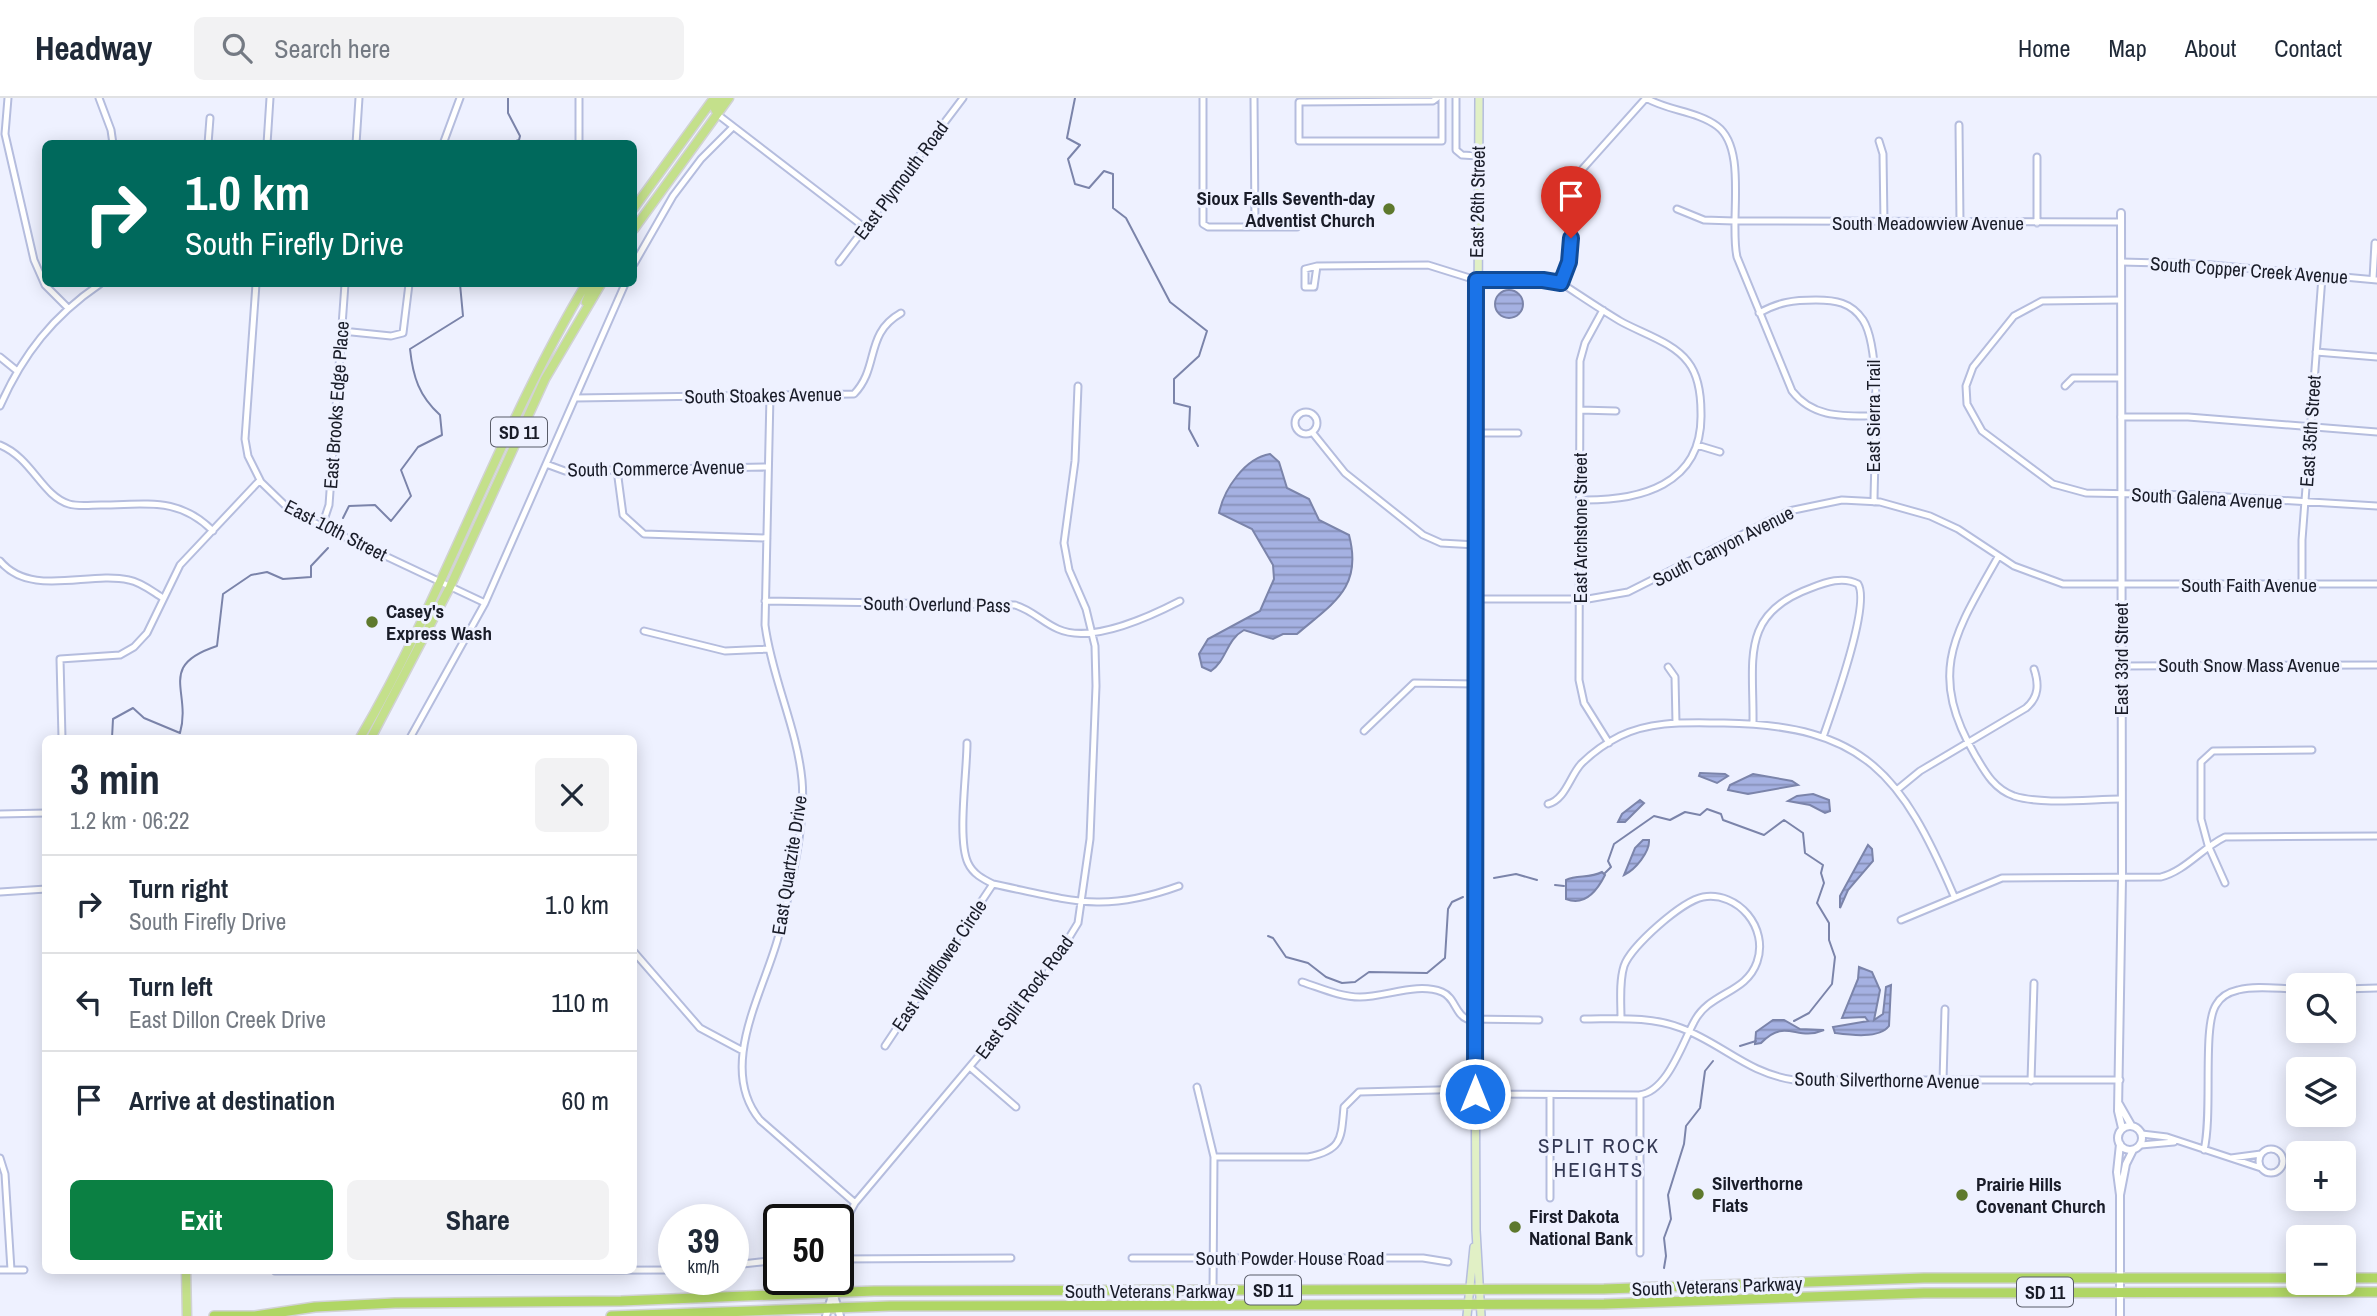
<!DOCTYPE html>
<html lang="en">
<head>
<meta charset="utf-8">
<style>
  :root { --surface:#fff; --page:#f2f2f3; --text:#1f2937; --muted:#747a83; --line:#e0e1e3; --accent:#0b8043 }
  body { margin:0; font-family:"Archivo Narrow",sans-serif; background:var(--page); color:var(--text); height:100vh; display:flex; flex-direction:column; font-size:26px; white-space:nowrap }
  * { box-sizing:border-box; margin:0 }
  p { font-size:23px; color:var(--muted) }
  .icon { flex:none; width:38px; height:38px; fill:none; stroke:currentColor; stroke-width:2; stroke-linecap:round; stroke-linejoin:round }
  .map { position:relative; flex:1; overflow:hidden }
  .sheet { position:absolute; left:42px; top:637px; width:595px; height:539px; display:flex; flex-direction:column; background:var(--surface); border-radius:10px; box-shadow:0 4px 18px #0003 }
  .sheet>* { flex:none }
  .hud { position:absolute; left:42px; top:42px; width:595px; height:147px; border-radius:10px; box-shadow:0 4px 18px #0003; background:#00695c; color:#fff; overflow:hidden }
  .buttons { position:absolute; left:2286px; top:875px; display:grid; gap:14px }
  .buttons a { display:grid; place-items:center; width:70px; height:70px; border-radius:10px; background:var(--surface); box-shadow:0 4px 18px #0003; font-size:35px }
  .speed { position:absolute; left:658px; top:1106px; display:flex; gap:14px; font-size:35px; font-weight:700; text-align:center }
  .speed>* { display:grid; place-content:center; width:91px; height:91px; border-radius:50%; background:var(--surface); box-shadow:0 4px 18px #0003; line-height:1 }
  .speed small { font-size:18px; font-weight:400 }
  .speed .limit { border:4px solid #111; border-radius:10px; background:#fff; color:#111 }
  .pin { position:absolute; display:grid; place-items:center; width:60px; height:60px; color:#fff; margin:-72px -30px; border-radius:50% 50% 50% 0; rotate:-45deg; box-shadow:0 0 7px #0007 }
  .pin .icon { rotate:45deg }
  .me { position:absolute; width:77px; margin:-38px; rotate:0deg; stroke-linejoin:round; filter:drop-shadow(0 0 5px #0008) }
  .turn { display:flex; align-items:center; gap:24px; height:147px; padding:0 28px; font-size:32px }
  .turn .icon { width:91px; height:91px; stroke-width:2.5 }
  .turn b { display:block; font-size:49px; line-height:60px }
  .round { display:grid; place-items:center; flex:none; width:74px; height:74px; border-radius:10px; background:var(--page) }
  .head { display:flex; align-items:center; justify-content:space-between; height:119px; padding:0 28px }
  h1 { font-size:42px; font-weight:700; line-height:52px }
  .action { display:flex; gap:14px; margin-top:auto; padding:14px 28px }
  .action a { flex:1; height:80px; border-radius:10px; background:var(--accent); color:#fff; font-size:28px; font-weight:700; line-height:80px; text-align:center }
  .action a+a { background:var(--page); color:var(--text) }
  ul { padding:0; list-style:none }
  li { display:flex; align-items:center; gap:21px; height:98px; padding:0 28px; border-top:2px solid var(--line) }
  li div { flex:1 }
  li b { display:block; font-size:26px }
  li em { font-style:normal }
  header { display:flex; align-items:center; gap:42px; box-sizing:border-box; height:98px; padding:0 35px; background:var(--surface); border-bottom:2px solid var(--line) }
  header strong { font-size:33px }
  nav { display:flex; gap:38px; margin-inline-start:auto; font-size:24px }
  .search { width:490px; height:63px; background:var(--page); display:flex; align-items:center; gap:18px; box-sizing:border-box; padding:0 24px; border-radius:10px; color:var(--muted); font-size:26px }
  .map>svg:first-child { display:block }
  .water { fill:url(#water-rules); stroke:#7b84aa; stroke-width:2 }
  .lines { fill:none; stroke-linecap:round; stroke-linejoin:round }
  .stream { stroke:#7b84aa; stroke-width:2 }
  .minor-casing { stroke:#b5bdde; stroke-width:9 }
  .tertiary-casing { stroke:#b5bdde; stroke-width:10 }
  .secondary-casing { stroke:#b5bdde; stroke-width:10 }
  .primary-casing { stroke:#d1d2d4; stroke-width:11 }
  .trunk-casing { stroke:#d1d2d4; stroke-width:12 }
  .minor { stroke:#fff; stroke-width:5 }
  .tertiary { stroke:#fff; stroke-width:6 }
  .secondary { stroke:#e1f0c5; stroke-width:7 }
  .primary { stroke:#c4e08b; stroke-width:8 }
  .trunk { stroke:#b0d664; stroke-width:9 }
  .route-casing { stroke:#114b97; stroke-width:18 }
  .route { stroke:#1a73e8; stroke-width:12 }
  .poi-dot { fill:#5e792d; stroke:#eef1ff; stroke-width:2.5 }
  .labels { text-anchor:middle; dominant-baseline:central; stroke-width:6; stroke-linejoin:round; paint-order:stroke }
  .shield { fill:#eef1ff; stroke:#595c68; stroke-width:2 }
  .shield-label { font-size:18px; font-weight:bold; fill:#191c28 }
  .street-label { font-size:19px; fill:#191c28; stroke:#eef1ff }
  .poi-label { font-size:19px; font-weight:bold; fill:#191c28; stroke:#eef1ff; text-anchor:start }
  .neighbourhood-label { font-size:21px; letter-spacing:2px; fill:#343954; stroke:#eef1ff }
</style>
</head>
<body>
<header>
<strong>Headway</strong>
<div class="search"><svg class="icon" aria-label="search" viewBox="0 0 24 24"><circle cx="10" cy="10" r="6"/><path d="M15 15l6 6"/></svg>Search here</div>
<nav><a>Home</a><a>Map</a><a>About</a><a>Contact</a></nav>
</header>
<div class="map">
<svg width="2377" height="1218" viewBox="0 0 2377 1218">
  <defs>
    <pattern id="water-rules" width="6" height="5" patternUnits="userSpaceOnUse" patternTransform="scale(1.75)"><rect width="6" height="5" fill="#a5b1e2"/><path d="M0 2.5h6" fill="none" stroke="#868fb7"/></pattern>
  </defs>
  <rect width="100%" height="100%" fill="#eef1ff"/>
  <path class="water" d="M1495 206a14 14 0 1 1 28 0a14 14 0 1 1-28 0Z
    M1270,356L1279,364L1287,390L1309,401L1319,422L1349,437C1363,490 1333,505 1297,536H1283L1273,541L1244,532C1226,542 1227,562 1211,573L1202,569L1199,556L1208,541L1260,513L1274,481L1273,467L1252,431L1219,415C1224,391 1245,360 1270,356Z
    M1700,675L1725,676L1728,678L1717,685L1699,678Z
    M1753,676L1792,683L1798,687L1748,696L1728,692L1730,687Z
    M1813,696L1829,702L1830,713L1825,715L1810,707L1788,703L1797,698Z
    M1640,702L1644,705L1625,724H1618L1622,716Z
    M1643,742H1649C1650,754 1635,772 1624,777L1635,750Z
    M1868,747L1872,751L1873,763L1848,792L1840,810V798Z
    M1602,774L1605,777C1598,791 1586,809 1566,801V782C1577,776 1589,781 1602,774Z
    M1859,869L1872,874L1880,892L1874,922L1883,916L1886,889L1891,887L1889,928C1879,941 1850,937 1835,935L1833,929L1868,923L1865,919L1842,920L1858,881Z
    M1773,922H1784L1800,931L1824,932C1796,944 1786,919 1761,945L1755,946L1756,934Z"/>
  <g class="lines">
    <path class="stream" d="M1075,0L1067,40L1080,47L1068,61L1075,86L1089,90L1104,73L1113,76V110L1126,120L1170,204L1207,233L1199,258L1174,281V305L1190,309L1189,331L1198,348
      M507,46L519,42L520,38L508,15V0
      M343,420L349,408L375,407L391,423L411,398L401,372L418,349L442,337L440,317C419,298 413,279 410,251L463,218L460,186
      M112,640L113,621L133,610L144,620L180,635C192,593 156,568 217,548L223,496L251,477L267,474L283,481L311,479V468L328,450
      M1605,775L1611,769L1608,763L1614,746L1654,718L1670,722L1685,714L1700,717L1707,711L1721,716L1723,722L1764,737L1784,722L1803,735L1805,755L1823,767L1821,775L1824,785L1817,805L1829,825V842L1835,859L1832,886L1809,915L1794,923
      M1494,780L1516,776L1537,782
      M1555,787L1564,788
      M1268,838L1273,840L1286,859L1308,865L1326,879L1342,885L1355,884L1369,874L1427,875L1445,860L1448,811L1452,804L1463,799
      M1740,948L1756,943
      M1664,1170L1666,1158L1664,1140L1671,1121L1668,1097L1684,1046L1686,1028L1700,1010L1705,973L1713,963"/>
    <defs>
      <path id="minor" d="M8,0L5,36L34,162L45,187L68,210
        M99,0L111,32L113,46
        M579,0V46
        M1203,0V126L1208,129H1297
        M1254,0L1255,129
        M1437,0L1433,3L1299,4V43H1442V0
        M1456,0V52L1462,57L1478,58
        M1646,0C1668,13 1697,13 1717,28C1748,51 1729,124 1737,159L1792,293C1813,320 1843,318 1874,318
        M717,16L864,129
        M1959,27L1960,125
        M1879,43L1883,56L1884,125
        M208,46L210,20
        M267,46L270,0
        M356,46L359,0
        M443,46L460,0
        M2037,59V125
        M1677,111L1704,122L1734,123L2121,124
        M839,164L963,0
        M2121,164L2201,166L2377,182
        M634,166L673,98L701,61L733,29
        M1317,168L1314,189H1305V171L1317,168L1428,167L1476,182H1543L1561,185C1581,198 1600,211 1620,223C1641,235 1673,244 1688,264C1699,278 1701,298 1701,315C1703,388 1639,403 1580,402
        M2373,181L2375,145
        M1561,185L1569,164L1578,76L1646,0
        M256,186L245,341L248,358L261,384L292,414L485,505
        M2121,202L2042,203L2014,218L1973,269L1966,288L1967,306L1982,333L2053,386L2086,395L2194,397L2377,408
        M1603,212L1585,245L1580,263L1579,582L1584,605L1609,645
        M1759,215C1779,204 1793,202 1816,202C1835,202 1851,204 1863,222C1883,253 1874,362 1874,404
        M342,233L391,238L403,235L409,186
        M2316,254L2377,259
        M0,259L16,272
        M2065,288L2073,280H2121
        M770,297L765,527C772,580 797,630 802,682C806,724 789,798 778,840C763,895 717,970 760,1022L855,1105
        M575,300L854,296C880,269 864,236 901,215
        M0,308C23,256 53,218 100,186
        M1580,312L1616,313
        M1295 325a11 11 0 1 1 22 0a11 11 0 1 1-22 0Z
        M2121,319H2188L2377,334
        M1312,334L1345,375L1423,437L1441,445L1476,447
        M1477,335H1518
        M0,347C32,360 42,398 69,406C79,409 91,407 101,407C146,407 178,398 213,433
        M1697,347L1720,354
        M546,366L565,373L768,369
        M617,372L623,417L644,436L767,440
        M322,428L329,407L345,186
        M1998,459C1956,534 1926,573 1975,657C1985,674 1994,691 2014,698C2042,707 2091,701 2121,701
        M0,463C31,500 88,473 129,482C141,484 153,494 163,500
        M2302,487V442L2322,179
        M1476,501H1588L1628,494L1789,413L1842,402L1880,404L1930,418L1958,431L2014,468L2063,486H2377
        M765,503L1015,507C1032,512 1042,524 1058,531C1091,546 1151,518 1180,503
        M644,533L725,553L768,551
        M2121,568L2377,567
        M1668,569L1675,579L1676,625
        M1753,626C1754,562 1739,516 1811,490C1826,484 1843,478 1858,486C1871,507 1832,613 1823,639
        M1364,633L1414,585L1475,586
        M62,640L60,561L120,557L134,549L147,535L180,467L260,382
        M410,640L485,505L625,186
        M967,645C967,674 957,742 968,765C973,776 983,781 993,786C1070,802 1102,816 1179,788
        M1898,691L1920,673L2026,610C2039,599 2039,586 2034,571
        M1548,706C1565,702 1570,678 1581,666C1592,655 1606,645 1620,638C1653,622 1689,625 1724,625C1865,627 1902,677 1954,798
        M0,716L46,715
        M2225,785L2208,747L2201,721V664L2213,653L2312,652
        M0,794L46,791
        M1901,822L2002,780L2161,779C2185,773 2202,750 2225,739L2377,738
        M634,854L700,930L743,953
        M1302,884C1321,890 1340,899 1360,899C1386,899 1417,884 1442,894C1455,899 1455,916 1467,921L1539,922
        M2343,891L2377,890
        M1584,921C1617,921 1650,918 1681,930C1723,946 1747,975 1794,982H2120
        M885,948L993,786
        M971,970L1016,1009
        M1943,983L1945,911
        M2031,983L2034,885
        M1197,989L1214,1059L1213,1193
        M1475,996L1639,997C1667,994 1682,946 1694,924C1709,894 1746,896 1757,864C1769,830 1738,793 1703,799C1682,803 1631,848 1624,868C1619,884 1621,904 1621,921
        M2142,1036L2167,1039L2261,1070
        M2141,1047L2174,1044
        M2259 1063a12 12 0 1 1 24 0a12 12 0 1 1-24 0Z
        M2204,1052C2213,1016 2202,929 2216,907C2221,898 2229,894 2238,892C2256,887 2280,891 2298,891
        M1214,1059H1308C1343,1052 1341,1040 1344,1009L1359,994L1475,991
        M0,1060L5,1076L11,1172
        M2231,1060L2261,1056
        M1550,1100V997
        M838,1136L855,1105L1045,879L1078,825L1090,741L1096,588L1095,548L1086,511L1069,472L1064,445L1075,363L1078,288
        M1640,1155V997
        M1132,1160H1423L1448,1164
        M838,1161L1011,1160
        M733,1167L779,1162
        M0,1172H24
        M275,1173L674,1172
        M833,1194V1181"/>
      <path id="tertiary" d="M2121,115L2122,780L2118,1013L2122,1030
        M2119,1006L2131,1027
        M2118 1040a12 12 0 1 1 24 0a12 12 0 1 1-24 0Z
        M2120,1046L2117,1074L2120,1097V1218
        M2120,1097L2126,1066L2133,1052
        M833,1194L840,1218
        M826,1218L833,1194"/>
      <path id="secondary" d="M1479,0L1475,922L1476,1132L1481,1218
        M1467,1218L1474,1149"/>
      <path id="primary" d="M717,15L714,9L720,0
        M634,110L714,0
        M634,131L729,0
        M586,204L593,186
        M360,640C446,494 499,331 586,186
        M371,640L450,489L545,281L601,186
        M186,1172L187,1218"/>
      <path id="trunk" d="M2343,1180H2377
        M214,1218H258
        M255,1218L315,1209L395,1205L621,1203L874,1193L1604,1191L1924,1180H2298
        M611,1218L890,1208L1604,1206L1924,1195L2377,1194"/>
    </defs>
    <use href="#minor" class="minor-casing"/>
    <use href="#tertiary" class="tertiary-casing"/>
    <use href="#secondary" class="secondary-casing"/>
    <use href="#primary" class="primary-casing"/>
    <use href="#trunk" class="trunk-casing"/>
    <use href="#minor" class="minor"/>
    <use href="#tertiary" class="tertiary"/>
    <use href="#secondary" class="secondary"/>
    <use href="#primary" class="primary"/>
    <use href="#trunk" class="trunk"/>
  </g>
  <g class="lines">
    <defs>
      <path id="route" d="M1475,996L1476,182H1543L1561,185L1569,164L1571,140"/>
    </defs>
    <use href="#route" class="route-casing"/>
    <use href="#route" class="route"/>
  </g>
  <g class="poi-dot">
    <circle cx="1389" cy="111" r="7"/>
    <circle cx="372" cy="524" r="7"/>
    <circle cx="1698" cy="1096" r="7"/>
    <circle cx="1962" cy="1097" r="7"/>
    <circle cx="1515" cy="1129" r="7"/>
  </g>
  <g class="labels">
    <g class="shield">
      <rect x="491" y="319.5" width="56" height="29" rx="5"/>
      <rect x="1245" y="1177.5" width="56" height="29" rx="5"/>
      <rect x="2017" y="1179.5" width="56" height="29" rx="5"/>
    </g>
    <g class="shield-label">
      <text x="519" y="334">SD 11</text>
      <text x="1273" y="1192">SD 11</text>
      <text x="2045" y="1194">SD 11</text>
    </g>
    <g class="street-label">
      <text transform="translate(901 82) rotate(-53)">East Plymouth Road</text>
      <text transform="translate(1477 104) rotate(-89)">East 26th Street</text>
      <text x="1928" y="125">South Meadowview Avenue</text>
      <text transform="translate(2249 172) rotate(4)">South Copper Creek Avenue</text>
      <text transform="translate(763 297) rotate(-1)">South Stoakes Avenue</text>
      <text transform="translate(336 307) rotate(-86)">East Brooks Edge Place</text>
      <text transform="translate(1873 318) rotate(-90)">East Sierra Trail</text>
      <text transform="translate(2310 333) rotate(-86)">East 35th Street</text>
      <text transform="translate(656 370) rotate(-1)">South Commerce Avenue</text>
      <text transform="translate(2207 400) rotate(3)">South Galena Avenue</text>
      <text transform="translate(1580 430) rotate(-90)">East Archstone Street</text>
      <text transform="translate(336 432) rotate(27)">East 10th Street</text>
      <text transform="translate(1723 448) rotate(-27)">South Canyon Avenue</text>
      <text x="2249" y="487">South Faith Avenue</text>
      <text transform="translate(937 506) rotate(1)">South Overlund Pass</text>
      <text transform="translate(2121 561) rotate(-90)">East 33rd Street</text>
      <text x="2249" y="567">South Snow Mass Avenue</text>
      <text transform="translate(789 767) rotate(-81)">East Quartzite Drive</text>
      <text transform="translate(939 867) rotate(-56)">East Wildflower Circle</text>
      <text transform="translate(1024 899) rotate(-53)">East Split Rock Road</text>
      <text transform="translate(1887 982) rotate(1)">South Silverthorne Avenue</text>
      <text x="1290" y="1160">South Powder House Road</text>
      <text transform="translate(1717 1188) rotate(-2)">South Veterans Parkway</text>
      <text x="1150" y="1193">South Veterans Parkway</text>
    </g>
    <g class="poi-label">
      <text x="1375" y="100" text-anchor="end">Sioux Falls Seventh-day<tspan x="1375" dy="22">Adventist Church</tspan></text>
      <text x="386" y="513">Casey's<tspan x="386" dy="22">Express Wash</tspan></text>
      <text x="1712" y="1085">Silverthorne<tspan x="1712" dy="22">Flats</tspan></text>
      <text x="1976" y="1086">Prairie Hills<tspan x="1976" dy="22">Covenant Church</tspan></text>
      <text x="1529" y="1118">First Dakota<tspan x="1529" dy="22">National Bank</tspan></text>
    </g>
    <g class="neighbourhood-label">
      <text x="1599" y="1047">SPLIT ROCK<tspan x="1599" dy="24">HEIGHTS</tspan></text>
    </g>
  </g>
</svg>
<div class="buttons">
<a><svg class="icon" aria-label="search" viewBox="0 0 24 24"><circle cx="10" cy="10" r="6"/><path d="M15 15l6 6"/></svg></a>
<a><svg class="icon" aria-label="layers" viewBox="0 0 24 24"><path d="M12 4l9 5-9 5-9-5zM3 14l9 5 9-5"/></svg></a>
<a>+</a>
<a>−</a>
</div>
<div class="speed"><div>39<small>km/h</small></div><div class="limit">50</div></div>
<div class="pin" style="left:1571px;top:140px;background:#d93025"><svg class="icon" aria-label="arrive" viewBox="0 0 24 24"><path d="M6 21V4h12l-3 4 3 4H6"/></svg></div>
<svg class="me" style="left:1475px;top:996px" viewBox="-20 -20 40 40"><circle r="17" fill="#1a73e8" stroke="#fff" stroke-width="3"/><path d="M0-11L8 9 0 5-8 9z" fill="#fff"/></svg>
<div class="hud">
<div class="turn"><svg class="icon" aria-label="right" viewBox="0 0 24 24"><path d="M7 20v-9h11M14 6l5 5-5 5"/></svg><div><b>1.0 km</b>South Firefly Drive</div></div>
</div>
<section class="sheet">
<div class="head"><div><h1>3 min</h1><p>1.2 km · 06:22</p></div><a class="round"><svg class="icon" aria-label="close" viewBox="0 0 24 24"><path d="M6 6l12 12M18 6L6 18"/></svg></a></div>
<ul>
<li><svg class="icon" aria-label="right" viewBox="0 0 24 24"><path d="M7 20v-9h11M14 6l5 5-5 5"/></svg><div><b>Turn right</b><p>South Firefly Drive</p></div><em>1.0 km</em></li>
<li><svg class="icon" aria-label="left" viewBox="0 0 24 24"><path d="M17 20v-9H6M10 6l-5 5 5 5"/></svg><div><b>Turn left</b><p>East Dillon Creek Drive</p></div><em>110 m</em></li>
<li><svg class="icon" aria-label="arrive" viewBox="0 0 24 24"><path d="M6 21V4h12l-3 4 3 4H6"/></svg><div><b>Arrive at destination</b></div><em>60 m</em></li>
</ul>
<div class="action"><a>Exit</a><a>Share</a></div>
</section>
</div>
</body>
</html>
